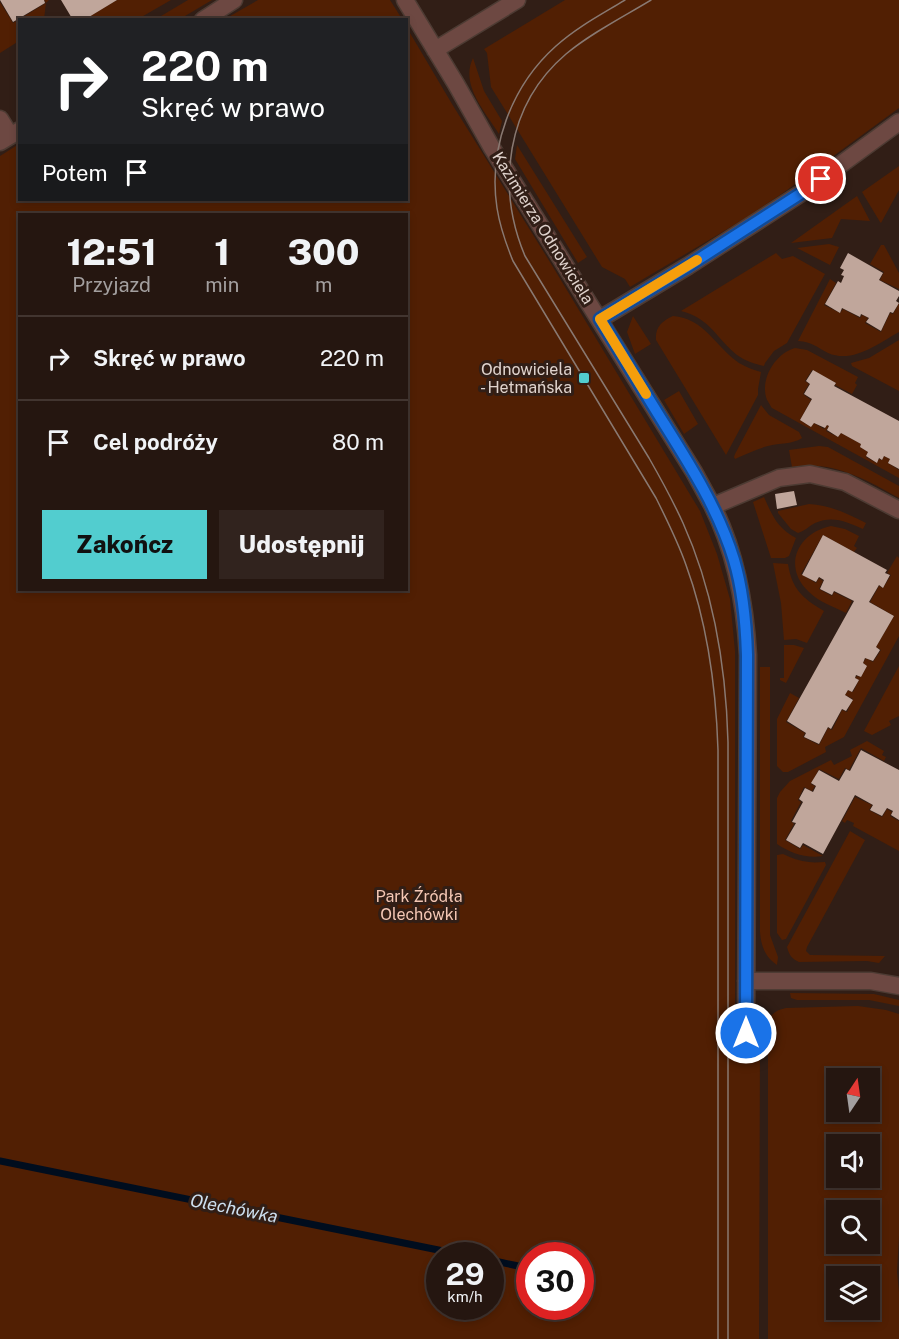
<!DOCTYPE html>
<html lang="pl">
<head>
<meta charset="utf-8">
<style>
  :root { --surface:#251610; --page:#31231e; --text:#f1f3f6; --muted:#a39f9f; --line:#423530; --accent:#52cdcf }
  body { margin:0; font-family:"Public Sans",sans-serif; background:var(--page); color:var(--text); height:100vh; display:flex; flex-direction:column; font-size:22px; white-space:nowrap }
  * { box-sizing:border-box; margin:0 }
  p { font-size:20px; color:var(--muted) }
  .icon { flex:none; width:33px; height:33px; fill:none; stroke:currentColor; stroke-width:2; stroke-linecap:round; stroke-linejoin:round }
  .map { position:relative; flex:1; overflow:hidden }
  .sheet { position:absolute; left:18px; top:213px; width:390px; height:378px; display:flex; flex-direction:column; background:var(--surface); border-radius:0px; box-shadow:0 3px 9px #0003,0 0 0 2px var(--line) }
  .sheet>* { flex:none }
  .guide { position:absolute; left:18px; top:18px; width:390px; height:183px; border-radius:0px; box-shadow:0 3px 9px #0003,0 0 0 2px var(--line); background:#202124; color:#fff; overflow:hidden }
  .needle { width:39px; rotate:13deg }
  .tools { position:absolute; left:826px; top:1068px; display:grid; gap:12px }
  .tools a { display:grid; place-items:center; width:54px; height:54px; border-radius:0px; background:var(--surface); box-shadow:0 3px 9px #0003,0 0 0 2px var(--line); font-size:30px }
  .speed { position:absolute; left:426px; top:1242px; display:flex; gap:12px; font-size:30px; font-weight:700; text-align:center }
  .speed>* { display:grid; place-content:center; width:78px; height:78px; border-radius:50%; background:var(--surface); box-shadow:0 3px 9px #0003,0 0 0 2px var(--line); line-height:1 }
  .speed small { font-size:15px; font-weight:400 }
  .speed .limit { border:9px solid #d22; background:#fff; color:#111 }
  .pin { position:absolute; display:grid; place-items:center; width:51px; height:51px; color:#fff; margin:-26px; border:3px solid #fff; border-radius:50%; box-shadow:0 2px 6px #0007 }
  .me { position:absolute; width:66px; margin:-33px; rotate:0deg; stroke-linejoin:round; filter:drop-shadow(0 0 4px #0008) }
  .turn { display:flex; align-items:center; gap:21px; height:126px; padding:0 24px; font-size:27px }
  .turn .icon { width:78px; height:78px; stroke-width:2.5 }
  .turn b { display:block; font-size:42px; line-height:51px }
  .then { display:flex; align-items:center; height:57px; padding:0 24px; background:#0003; gap:12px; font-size:22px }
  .eta { display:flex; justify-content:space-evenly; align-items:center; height:102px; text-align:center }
  .eta b { font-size:36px; font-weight:800; line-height:42px }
  .action { display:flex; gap:12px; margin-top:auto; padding:12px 24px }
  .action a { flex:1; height:69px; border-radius:0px; background:var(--accent); color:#111; font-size:24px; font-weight:800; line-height:69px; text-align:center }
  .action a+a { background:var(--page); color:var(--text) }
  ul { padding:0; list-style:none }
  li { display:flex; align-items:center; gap:18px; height:84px; padding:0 24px; border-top:2px solid var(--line) }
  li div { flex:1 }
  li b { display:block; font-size:22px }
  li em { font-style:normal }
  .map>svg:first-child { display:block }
  .green { fill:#511f03; fill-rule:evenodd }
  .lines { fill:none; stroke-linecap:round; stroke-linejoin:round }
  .stream { stroke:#000d1e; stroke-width:7 }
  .building { fill:#c0a69b }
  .minor-casing { stroke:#4d3b33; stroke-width:19 }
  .minor { stroke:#6d4842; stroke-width:16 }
  .tram { stroke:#897972; stroke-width:1.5 }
  .route-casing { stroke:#114b97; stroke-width:15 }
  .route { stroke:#1a73e8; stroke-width:10 }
  .slow { stroke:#f59e0b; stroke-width:10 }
  .poi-dot { fill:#52cdcf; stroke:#311e16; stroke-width:2 }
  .labels { text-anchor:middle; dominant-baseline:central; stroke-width:6; stroke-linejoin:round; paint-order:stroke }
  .street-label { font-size:16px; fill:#e0d3cd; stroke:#311e16 }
  .poi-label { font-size:16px; fill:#e0d3cd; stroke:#311e16; text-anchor:end }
  .park-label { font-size:16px; fill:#f4c7b4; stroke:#311e16 }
  .water-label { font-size:18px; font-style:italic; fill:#cddfef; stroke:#311e16 }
</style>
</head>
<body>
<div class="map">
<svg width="899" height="1339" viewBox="0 0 899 1339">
  <rect width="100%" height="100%" fill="#311e16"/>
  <path class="green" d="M44,0H49L46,3L44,19L20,20L19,41L0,53V2L13,23L46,3Z
    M117,0H171L138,19H85Z
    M188,0H212L180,19H156Z
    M258,0H390L402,19H225Z
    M565,0H899V108L783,193L746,218L630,287L625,279L602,267L491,87L487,53L484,49Z
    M407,28L452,104L553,267L700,511L717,554L730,599L735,651V1034L760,1035L759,1339H0V156L19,144L20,200H406ZM20,214H406V590H20ZM440,1256H490V1306H440ZM530,1256H580V1306H530Z
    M473,58L484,91L502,121L499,134C485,111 460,85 473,58Z
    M517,145L587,257L578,263L515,159Z
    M899,166V190L881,223L880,222L862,192Z
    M857,196L870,221L841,219L832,238L791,243Z
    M829,244L839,247L830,265L797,248Z
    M881,245H884L899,273V289L880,280L884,272L870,264Z
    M776,253L782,259L793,256L825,274L787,343L774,351L765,363L764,366C755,364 745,361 737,355C716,338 710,318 681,311Z
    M830,279L836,283L824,305L840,313L843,309L860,318L862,315L868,318L865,323L881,332L890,313L893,314L899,303V332C879,343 853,364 828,353C816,347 813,342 798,341Z
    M633,316L651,344L635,354L627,332Z
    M673,316C704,318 716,347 739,363C746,367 753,370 761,372L758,389V395L726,455L656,340C655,327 662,321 673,316Z
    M899,340V391L852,366L851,363L869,358Z
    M795,348L807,350L858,377L855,383L857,385L852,394L835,385L836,383L812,370L805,381L809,384L803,394L811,400L800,420L811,427L814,423L824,429L827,425L829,426L826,431L838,437L841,433L861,444L860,447L868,452L866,457L877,463L879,459L882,460L884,456L890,459L888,463L899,470V478L772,408C771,407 768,401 767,400C759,379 776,353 795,348Z
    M679,391L698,424L684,434L664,400Z
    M761,405L769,415L799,432L802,438C794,444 779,443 768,446C757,449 746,454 735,459L734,457L735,454Z
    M819,446L828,447L899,486V498C865,479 832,460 792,467L789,450Z
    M764,497C772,515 777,528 796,538L789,556L785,558H771L753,502Z
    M809,504C830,505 848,514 866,523L863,529C847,522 833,515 815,523C809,526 805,531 798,533L791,529L778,513V511Z
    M831,526L845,529L859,536L854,546L857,548L854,552L823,535L801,574L816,583L819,578L823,581L819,589L832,596L834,592L852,601L846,613C834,607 819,602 809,592C782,567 797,533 831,526Z
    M897,556L899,558V636L844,737L825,747L826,752L788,772H783L777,766V719L790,693L799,698L786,722L805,733L803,737L819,745L828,728L832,730L842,710L847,712L853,699L845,695L848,690L853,692L859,680L855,678L857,676L861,677L867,666L863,663L866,658L873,662L881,650L876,647L894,616L870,602L879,586L883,588L891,575L887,573Z
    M773,563L788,564C792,589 802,598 824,611L807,643L796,639L784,640L781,603Z
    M784,645H794L804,648L786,683L780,680V678H784Z
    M899,666V716L889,721L891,725L872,735L864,731Z
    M760,667H770V935L778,957L777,965C765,957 761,946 760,932Z
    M867,741L884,751L882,755L886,757L884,761L861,748L849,770L845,768L839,779L819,769L811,784L815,786L812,791L804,787L798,800L801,802L791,821L794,824L785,840L800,849L803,845L823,856C807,859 790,853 777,844V798L780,792L790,781L831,760L834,765L852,756L850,750Z
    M855,797L872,805L869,810L882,817L887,809L892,812L890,816L899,821V851L853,826L854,823L847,820L845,823L842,821Z
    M850,831L865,840L807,947L806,951L810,955L885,956L879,963L867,961L799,962C792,959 789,955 787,947Z
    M783,854C791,858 800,861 809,862C815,863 820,862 825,862L826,865L786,939L782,940L777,933V855Z
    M790,993L874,994L899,1000V1006L869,1000H797L791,998Z
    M858,1006L886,1010L899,1014V1236L897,1272L899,1292V1339H768V1022C771,1013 777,1010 786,1008ZM837,1078H870V1112H837ZM837,1144H870V1178H837ZM870,1210V1244H837V1210ZM870,1276V1310H837V1276Z"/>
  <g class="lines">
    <path class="stream" d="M0,1161L468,1256
      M490,1260L523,1267"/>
  </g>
  <path class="building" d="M0,0H44L45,3L13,22Z
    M61,0H117L84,20H73Z
    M848,253L883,273L879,280L899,291V296L896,301L899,303L893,313L890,312L881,331L866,322L869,318L861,314L860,317L842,308L840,313L825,304L838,281L841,283L844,276L841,275L844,270L840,268Z
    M813,370L836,383L834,386L899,421V469L888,463L890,459L884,456L882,460L879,458L877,463L866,456L868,452L860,447L861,444L841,433L838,437L827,430L829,426L827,425L825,428L814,423L811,427L800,420L812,399L804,394L810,384L806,381Z
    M794,491L797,505L777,509L775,494Z
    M823,535L887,570L885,573L890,575L883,588L879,585L869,602L894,616L876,647L880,650L873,661L865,658L863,663L867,666L861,677L856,675L855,678L859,680L852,692L848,690L845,695L853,700L846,711L842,709L831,729L828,727L819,744L804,737L806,733L787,721L854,601L834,591L832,595L820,589L824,580L819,577L816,582L802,575Z
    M861,750L899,770V820L891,815L893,811L887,808L882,816L870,810L873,805L855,795L823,854L803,843L800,848L786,840L796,823L792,822L803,802L799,799L805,788L813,792L816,786L811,783L819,770L839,781L846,769L850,771Z"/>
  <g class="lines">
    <defs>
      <path id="minor" d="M405,0L456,84L492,148L694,472C700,483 706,494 712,505C736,552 745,603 748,655L746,1033
        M203,20L234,0
        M435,50L517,0
        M0,119L10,135
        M0,142L20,130
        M600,319L688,266L803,192L899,122
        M713,506L779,478L810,474L845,482L899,510
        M746,981H871L899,986"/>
    </defs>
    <use href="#minor" class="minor-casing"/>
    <use href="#minor" class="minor"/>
    <path class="tram" d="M625,0C602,14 577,27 556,46C511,86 488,149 497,208C500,227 506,244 513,261L656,498C667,520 678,542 686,565C708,625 716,687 718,750V1339
      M651,0C623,17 591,33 566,54C506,105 496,187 525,256L649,458C661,479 673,501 683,523C714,592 726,666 728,742V1339"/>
  </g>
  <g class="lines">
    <defs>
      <path id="route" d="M746,1033L747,655C746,623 743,590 734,560C719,511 692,468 665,425C643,390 622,354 600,319L688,266L803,192L821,179"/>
    </defs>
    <use href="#route" class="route-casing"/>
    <use href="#route" class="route"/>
    <path class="slow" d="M646,394L600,319L697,260"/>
  </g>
  <rect class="poi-dot" x="578" y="372" width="12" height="12" rx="3"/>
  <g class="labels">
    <g class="street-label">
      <text transform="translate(543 228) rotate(58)">Kazimierza Odnowiciela</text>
    </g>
    <g class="poi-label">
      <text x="572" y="369">Odnowiciela<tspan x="572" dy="18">- Hetmańska</tspan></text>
    </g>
    <g class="park-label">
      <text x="419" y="896">Park Źródła<tspan x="419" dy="18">Olechówki</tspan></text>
    </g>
    <g class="water-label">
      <text transform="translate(234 1208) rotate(11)">Olechówka</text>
    </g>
  </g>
</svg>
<div class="tools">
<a><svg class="needle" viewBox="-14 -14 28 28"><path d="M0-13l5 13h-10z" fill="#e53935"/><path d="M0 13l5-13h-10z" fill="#a39f9f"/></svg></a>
<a><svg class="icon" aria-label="sound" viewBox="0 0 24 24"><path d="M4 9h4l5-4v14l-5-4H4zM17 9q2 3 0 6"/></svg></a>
<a><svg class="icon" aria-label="search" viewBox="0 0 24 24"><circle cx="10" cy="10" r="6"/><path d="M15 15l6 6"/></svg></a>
<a><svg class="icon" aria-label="layers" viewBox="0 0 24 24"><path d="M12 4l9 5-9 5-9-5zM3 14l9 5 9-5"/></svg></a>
</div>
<div class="speed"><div>29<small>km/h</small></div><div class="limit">30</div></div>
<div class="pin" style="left:821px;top:179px;background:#d93025"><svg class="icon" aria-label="arrive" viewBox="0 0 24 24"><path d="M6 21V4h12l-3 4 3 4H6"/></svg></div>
<svg class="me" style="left:746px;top:1033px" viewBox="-20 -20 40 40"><circle r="17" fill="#1a73e8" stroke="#fff" stroke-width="3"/><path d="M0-11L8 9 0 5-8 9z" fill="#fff"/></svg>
<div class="guide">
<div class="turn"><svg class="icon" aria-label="right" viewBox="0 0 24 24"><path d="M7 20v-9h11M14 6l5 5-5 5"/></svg><div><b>220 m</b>Skręć w prawo</div></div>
<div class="then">Potem<svg class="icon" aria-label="arrive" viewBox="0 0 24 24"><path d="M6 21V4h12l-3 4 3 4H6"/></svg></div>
</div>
<section class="sheet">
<div class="eta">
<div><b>12:51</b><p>Przyjazd</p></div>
<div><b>1</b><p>min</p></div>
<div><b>300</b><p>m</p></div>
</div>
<ul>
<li><svg class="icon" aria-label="right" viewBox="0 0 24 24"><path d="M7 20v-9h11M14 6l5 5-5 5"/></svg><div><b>Skręć w prawo</b></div><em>220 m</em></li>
<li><svg class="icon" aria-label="arrive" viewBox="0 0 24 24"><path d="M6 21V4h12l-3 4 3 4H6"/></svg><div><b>Cel podróży</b></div><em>80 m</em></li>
</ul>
<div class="action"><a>Zakończ</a><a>Udostępnij</a></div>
</section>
</div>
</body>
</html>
